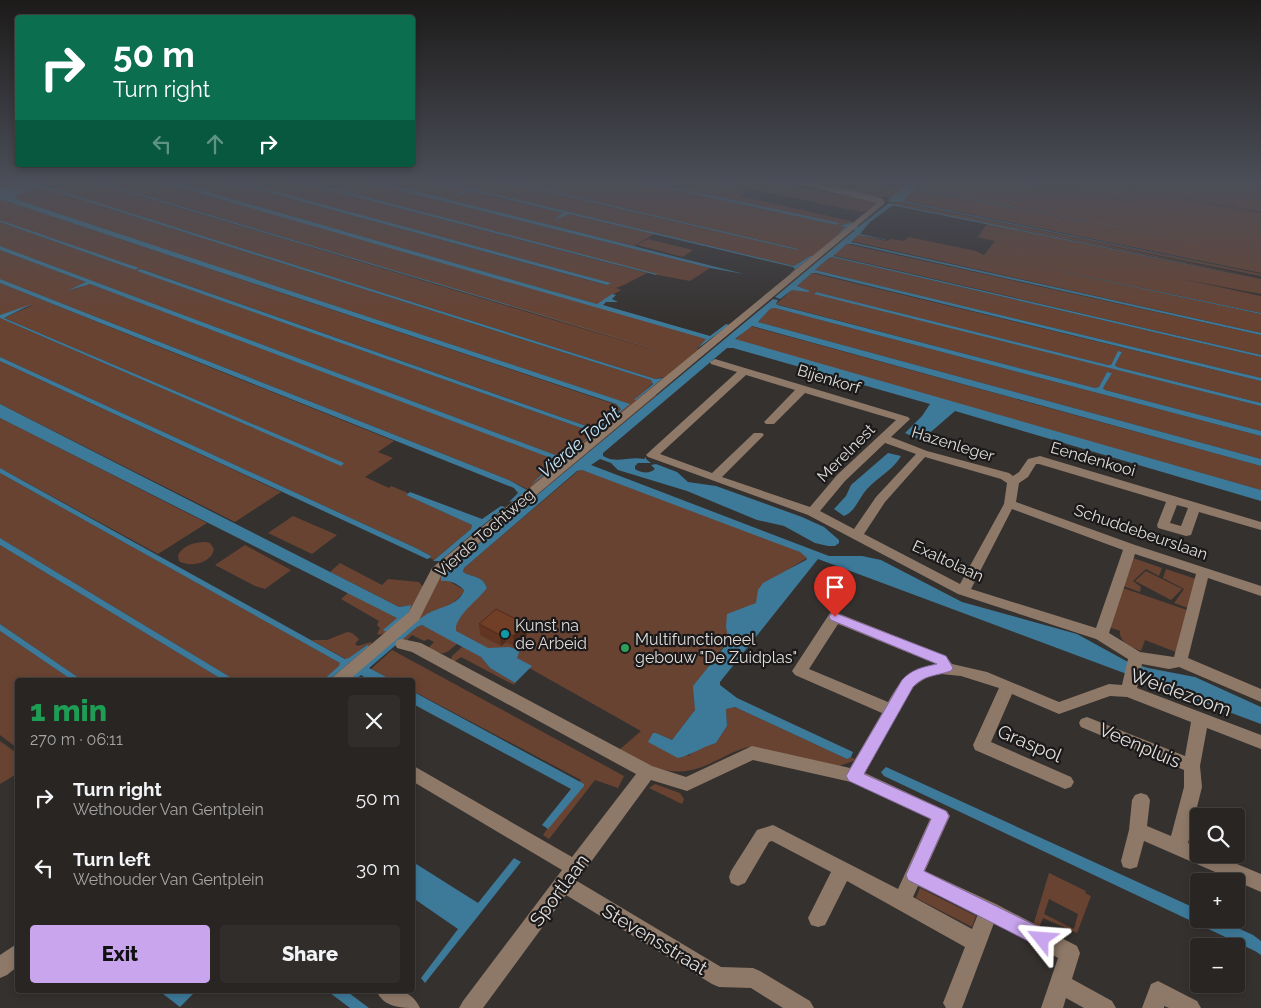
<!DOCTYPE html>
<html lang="en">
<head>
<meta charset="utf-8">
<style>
  :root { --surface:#282523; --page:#302d2b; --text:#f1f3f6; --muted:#a5a5a6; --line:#444241; --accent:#c9a5ee }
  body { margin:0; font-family:Raleway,sans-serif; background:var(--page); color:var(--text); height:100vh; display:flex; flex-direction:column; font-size:19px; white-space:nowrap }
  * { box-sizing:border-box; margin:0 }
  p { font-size:16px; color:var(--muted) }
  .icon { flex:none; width:28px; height:28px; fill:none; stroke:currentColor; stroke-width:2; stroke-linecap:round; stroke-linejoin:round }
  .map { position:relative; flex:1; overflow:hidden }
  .details { position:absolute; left:15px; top:678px; width:400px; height:315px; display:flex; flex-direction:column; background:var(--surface); border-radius:5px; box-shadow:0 2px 8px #0003,0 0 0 1px var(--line) }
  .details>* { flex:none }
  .hud { position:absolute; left:15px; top:15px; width:400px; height:152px; border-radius:5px; box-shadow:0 2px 8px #0003,0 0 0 1px var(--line); background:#0b6e4f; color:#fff; overflow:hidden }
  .tools { position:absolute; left:1190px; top:808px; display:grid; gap:10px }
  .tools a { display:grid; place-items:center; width:55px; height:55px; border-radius:5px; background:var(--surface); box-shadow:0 2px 8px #0003,0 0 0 1px var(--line); font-size:25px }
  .pin { position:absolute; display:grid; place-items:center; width:42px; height:42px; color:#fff; margin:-51px -21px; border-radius:50% 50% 50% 0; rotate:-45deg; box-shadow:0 0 5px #0007 }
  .pin .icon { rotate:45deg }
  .me { position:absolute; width:55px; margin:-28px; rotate:298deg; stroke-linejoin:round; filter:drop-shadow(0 0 4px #0008) }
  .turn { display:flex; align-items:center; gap:18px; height:105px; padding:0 15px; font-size:22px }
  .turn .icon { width:65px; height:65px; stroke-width:2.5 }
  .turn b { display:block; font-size:35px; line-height:42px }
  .lanes { display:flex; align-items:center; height:48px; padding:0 15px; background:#0003; justify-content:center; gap:25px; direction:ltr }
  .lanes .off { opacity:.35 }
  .round { display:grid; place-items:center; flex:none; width:52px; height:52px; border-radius:5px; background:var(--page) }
  .overview { display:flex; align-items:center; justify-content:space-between; height:85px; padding:0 15px }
  h1 { font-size:30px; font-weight:800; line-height:38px; color:#1e9e55 }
  .button { display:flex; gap:10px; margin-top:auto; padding:10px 15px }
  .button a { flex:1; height:58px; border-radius:5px; background:var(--accent); color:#111; font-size:20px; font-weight:800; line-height:58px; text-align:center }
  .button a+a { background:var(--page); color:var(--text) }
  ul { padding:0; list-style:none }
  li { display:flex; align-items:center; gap:15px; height:70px; padding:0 15px }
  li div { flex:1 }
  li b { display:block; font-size:19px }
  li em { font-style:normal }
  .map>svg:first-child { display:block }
  .green { fill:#694332; fill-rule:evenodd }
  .water { fill:#3d7a9a }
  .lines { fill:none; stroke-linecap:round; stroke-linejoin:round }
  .minor { fill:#8e7968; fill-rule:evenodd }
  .wall { fill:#613521 }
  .shaded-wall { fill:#4f2b1b }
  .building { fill:#713e26; stroke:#4f2b1b }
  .route { fill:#c9a5ee; stroke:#836b9b }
  .culture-dot { fill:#0f9aa8; stroke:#1b1919; stroke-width:2 }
  .leisure-dot { fill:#2e9e5b; stroke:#1b1919; stroke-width:2 }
  .labels { text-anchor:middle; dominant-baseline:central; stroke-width:4.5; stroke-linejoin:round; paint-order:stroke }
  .street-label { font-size:16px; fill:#dfdddb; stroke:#1b1919 }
  .poi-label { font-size:16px; fill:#dfdddb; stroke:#1b1919; text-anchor:start }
  .water-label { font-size:18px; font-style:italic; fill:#c3e4f7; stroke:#1b1919 }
  .near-street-label { font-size:19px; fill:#dfdddb; stroke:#1b1919 }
</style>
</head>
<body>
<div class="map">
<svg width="1261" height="1008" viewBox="0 0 1261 1008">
  <rect width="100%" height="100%" fill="#35312f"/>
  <path class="green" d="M47,182H94L677,357L103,182H160L704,337L706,340L697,348L699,349L728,325L726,324L730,325L613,420L608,421L610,423L539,485L528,488L530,490L516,504L511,503L527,489L509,480L0,279V250L86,282L68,291L90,284L557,460L536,478L572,450L564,456H558L0,246V222L135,270L138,268L0,220V199L620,406L621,409L613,417L629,404L21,201L14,196L35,188L54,191L651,380L653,383L635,400L663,377L655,379L58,190L44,183ZM142,269L589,427H597L605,422L582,442L590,434V431L138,271Z
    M173,182H230L606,285L610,283L241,182H299L647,273L624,285L616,288L621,290L597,304Z
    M310,182H349L340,187L353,182H366L710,268L690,281L658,275Z
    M380,182H435L467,190L452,198L472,191L563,213L556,218L569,214L654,234L634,246Z
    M445,182H506L797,250L798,249L513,182H638L837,225L839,224L650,182H714L748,189L740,196L855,222L853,226L851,223L840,225L845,227L838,235L847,228L793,274H790L810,256L794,266Z
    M718,182H777L871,201L875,203L872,207L876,204L872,200L784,182H791L867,198L878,203L858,219L869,210L861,212Z
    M807,182H880L882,185L902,188L891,198L883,196L879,198Z
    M921,182H1019L1199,214L1024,182H1261V212L1118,187L1261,213V273L901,200L913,190H919L1107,226L917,188Z
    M897,202L1261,274V276L1057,235L1261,278L893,204Z
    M987,224L1261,279V294L1182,279L1261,296V313L1028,264L1261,314V333L851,241L858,235L886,241L892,239L904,241L909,237L976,251L984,255L995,241L978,237Z
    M853,229H855L701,357H699Z
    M648,239L693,250L683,257L637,245Z
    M847,244L1261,335V355L832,255Z
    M832,257L1261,357V378L815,270L829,258Z
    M812,273L1261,381V403L1117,367L1115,365L1122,352L1119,351L1111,365H1108L816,292L814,293L1261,406V431L1105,390L1103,388L1112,373L1107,372L1099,387L1095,388L776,304L792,290L809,291L797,286Z
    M0,283L394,441L378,452L393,458L365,477L389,488L391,486L408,493L406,495L472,525L471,529L434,560L430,558L431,556L416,548L0,357V318L340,465L343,463L4,318L33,305L0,315Z
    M775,308L1261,436V459L758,322L770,309Z
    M750,326L1261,466V490L736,341L735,340Z
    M0,361L281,492L235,522L0,404Z
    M654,394L657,395L447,570V580L464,590C460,604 430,613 417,620L427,604L436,577Z
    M0,418L207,523L158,554L0,468Z
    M582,470L797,549L796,550L806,555L807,558L792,567L756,603L694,686L695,710L672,740L656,733L688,756L699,748L716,743L727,726L726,709L735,707L847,759L851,757L856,760L839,766L748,747C730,752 716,762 699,768C669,778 644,764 619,750L641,731L531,669L444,629L487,588C482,575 473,578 463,572L464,568L578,471Z
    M0,473L340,663V666L323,680H235L0,538Z
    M293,516L337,535L312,554L268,533Z
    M206,542L210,543L214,549C212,563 190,568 179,561L178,555C184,545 194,542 206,542Z
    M0,545L223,680H82L0,624Z
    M245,545L291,570L265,589L255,586L215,565Z
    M1133,558L1162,568L1159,576L1146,569L1133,581L1141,587L1140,592L1123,586Z
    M340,563L382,585L388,579L419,582L423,587C422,593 421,600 418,606C411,617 392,638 377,634L380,628L377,625L379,621L341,599L348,593L398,618L384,630L386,632L406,616L411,605L399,607L330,572Z
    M1166,569L1196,579L1188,608L1174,603L1184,589L1163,578Z
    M1146,571L1182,589L1171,600L1135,581Z
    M1123,588L1187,610L1176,652L1145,640L1141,651C1132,647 1119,643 1120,631L1109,627Z
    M422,625L458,643C444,655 445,656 428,648L434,642L428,639L424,641L412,635L405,642L400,641L417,627Z
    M0,631L72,680H18L17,748L0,735Z
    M347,632L352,633L359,639L355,644L358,646L371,642L372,646L336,680H329L368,646L366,645L349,659H346L311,640H327Z
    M463,646L481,657L490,668L515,683L514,685L461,657L454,662L451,661L452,656Z
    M392,650L624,776L618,788L595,780L549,839L543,835L581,780L413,691L412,680H391L371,669Z
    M0,741L18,754L17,778L15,775L0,784Z
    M655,784L680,793L684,799L682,804L649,788Z
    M1049,873L1086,891L1085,893L1091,896L1077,933L1043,918L1039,928L1033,926ZM1049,899L1078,914L1074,929L1044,914Z
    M920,888L976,916L972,927L916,898Z"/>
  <path class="water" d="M19,182H47L45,184L58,190L655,379L663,378L636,400H634L653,384L651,380L54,191L35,188L15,196L21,201L630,404L613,418L621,409L616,404L0,199V188Z
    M94,182H103L134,192L678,356Z
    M160,182H173L597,304L612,294L616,295L612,299L618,302H606L603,305L710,336L726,324L729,325L697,349L706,339Z
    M230,182H241L611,283L607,285Z
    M299,182H310L657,274L656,275Z
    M366,182H380L744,274L710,268Z
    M435,182H445L794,266L810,256H812L790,274L795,269L793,267L569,214L557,219H555L563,213L473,191L451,198L467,190Z
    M506,182H513L798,249L797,250Z
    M638,182H650L839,223L837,225Z
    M910,182H921L916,187L919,189L1208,244L919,190H913L903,201L1261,274L901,202H890L888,200Z
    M889,203L1261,279L896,206H892L870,222L860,234L888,240L858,235L851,242L1261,333V335L852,244H847L833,256L1261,355V357L832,257L829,258L815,270L1261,378V381L816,273H812L797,286L810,291L808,292L792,290L780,299L775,297L855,230L847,228L837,235L845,227L839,226L852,222L851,226L858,227Z
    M0,220L139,268L135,270L0,222Z
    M0,246L558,456H564L572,450L574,451L531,485L556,460L90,284L67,291L86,282L0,250Z
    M979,254L1261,313V314Z
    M141,269L589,427H597L605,422L607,424L582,443L590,434V431L137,271Z
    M0,279L509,480L527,490L515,501L509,502L518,493L514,488L0,283Z
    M816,292L1108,365H1111L1118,351L1122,352L1115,365L1117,367L1261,403V406L814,294Z
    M773,299L778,300L776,304L778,305L1095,388L1099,387L1107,372L1112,373L1103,388L1105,390L1261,431V436L775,308L770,309L758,322L1261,459V466L752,326L735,339L1261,490V501L955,411L925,437L918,439L905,433L922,416L930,404L733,348H727L603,453V456C616,464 629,456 644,459L646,457V459L651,463H638L635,466V469C641,473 650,474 655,469L651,465L656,464L677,472L688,482L716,486L802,517L824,527L839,540V543L835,546H828L815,543L784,526L757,520L687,491L618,470L611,463L600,459L591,465L829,556H862L881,560L962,602L1077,634L1128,662L1148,668L1195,677L1261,707V724L818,559L720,682V685L737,698L853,752L851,757L847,759L735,707L726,709L727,726L716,743C702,747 691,755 678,758L648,742L653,733H656L672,740L695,710L693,686L729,641L726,627L727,614L756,603L758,590L763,583L806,560L807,558L800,552L582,470L577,471L464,568L463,572C473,578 482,575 487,588C478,600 454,617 456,631L488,648L509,647L520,650L517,658L532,666L515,683L490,668L481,657L422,625L417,627L369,668L392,680H369L361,675L355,680H347C372,658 398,632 427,614C439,607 460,605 464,590C458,584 450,580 441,581V577L447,570Z
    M32,304L4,318L344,463L341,466L0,318V315Z
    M0,357L416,548L431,556L430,558L427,559L0,361Z
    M0,404L399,607L411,605L410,610L406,616L386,632L383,630L397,618L0,418Z
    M888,453L901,456C893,470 878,477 867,489C859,498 855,512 844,516L834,509L846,496L851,485Z
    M0,468L345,659L349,658L367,645L369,646L329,680H323L339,666L340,663L0,473Z
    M410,492L482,519L501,506L505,507L440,561H433L471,529L472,525L406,495Z
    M0,538L235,680H223L0,545Z
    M0,624L82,680H72L0,631Z
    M412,691L584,784V786L548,829L542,825L571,789L413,704Z
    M886,767L1199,910V919H1218L1253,935L1261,941V955L1255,951L884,776L881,772Z
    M514,858L521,862L425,983L421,978L458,929L413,898V862L478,903Z
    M158,990H180L185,993L188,990H197L180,1007Z
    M326,990H345L369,1008H350Z"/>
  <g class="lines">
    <path class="minor" d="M790,182C820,182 854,190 883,199L885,203L442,574L419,620L349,680H331L334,676L409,612L432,568L877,203Z
      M715,359L908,417L910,419L908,421L891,437L927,451L1009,473L1013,476L1019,472L1028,459L1040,456L1261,522V530L1199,512L1191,535L1186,536L1158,528L1157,525L1166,502L1039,464H1036L1028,477L1019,483L1016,502L1135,545L1261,586V596L1208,578L1188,658L1261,689V702L1179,667L1169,669L1142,664L1137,688L1261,735V749L1207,728L1200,766L1202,787L1188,843L1199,848V854H1213L1261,874V892L1144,841L1137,867L1130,869L1123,867L1121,861L1129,830L1132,800L1135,795L1141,793L1147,795L1150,800L1147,826L1171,836L1184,787V770L1081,727L1079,723L1081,719L1087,717L1185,756L1191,722L1127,697L1110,696L1059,714L1012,694L991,742L1071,777L1074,782L1071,787L1065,789L975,750L973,745L999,688L961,676L941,674L927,677L913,687L865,773L947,811L950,816L925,871L996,904L1077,946L1080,953L1072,979L1112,1001L1116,1008H1084L1066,998L1063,1008H1041L1058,958L994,923L962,1008H946L943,1003L965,947L847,881L825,925L818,927L811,925L808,918L831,872L772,841L769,842L745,883L738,886L731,883L729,877L731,871L757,830L773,825L898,889L930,819L851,782L753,760L687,791L651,780L577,881L721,967L753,968L760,971L810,1001L814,1008H783L751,988L719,987L712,984L566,895L483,1008H459L463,1001L562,870L412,781V765L572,857L636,774L412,652L397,648L395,644L397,640L402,639L421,643L652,766L686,777L752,746L850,768L882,713L795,675L792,671L830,613L835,612L946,656L952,664L987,672L1059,702L1109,684L1122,685L1128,659L1096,639L958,594L808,515L648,457L646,455L648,453L737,372L711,364L710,362ZM746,375L795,390L766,420L764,422L766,424H774L805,393L896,420L837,475L810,507L722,477L764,435L762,433H754L712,473L660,454ZM885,443L916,454L876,497L854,529L820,511L845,481ZM925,457L1001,479L1007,483L1004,504L960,584L864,534L885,502ZM1177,505L1188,508L1181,526L1170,523ZM1012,509L1123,550L1096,628L971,589ZM1135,554L1196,574L1174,657L1140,652L1109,633ZM838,624L936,664C908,670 902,678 888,702L809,669ZM918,886L978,914L972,929L913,897Z
      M18,943V966L7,975L0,978V955Z
      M1158,981L1197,1001L1201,1008H1169L1164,1006V1008H1142L1151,984Z
      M376,990C394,990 411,988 420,1008C400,1008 384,1008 376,990Z"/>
  </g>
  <path class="wall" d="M479,624L527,635L515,647L506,642L501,646L480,635Z"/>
  <path class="shaded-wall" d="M526,624L527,635L515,647L513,636Z
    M504,631L506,642L501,646L500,635Z"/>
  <path class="building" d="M496,609L526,624L513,636L504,631L500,635L479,624Z"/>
  <linearGradient id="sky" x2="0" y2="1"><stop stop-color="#1d1b1a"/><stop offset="0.56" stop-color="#4b4e58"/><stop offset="1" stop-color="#4b4e58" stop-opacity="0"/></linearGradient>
  <rect width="1261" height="324" fill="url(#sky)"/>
  <path class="route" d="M835,613L946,656L953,668L951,671C936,676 924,675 913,687L864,774L946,811L949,816L924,871L1049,932L1051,939L1049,945L1042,947L1036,945L908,880L906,875L931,819L849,781L846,776L902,680C912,669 923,667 937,664L831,620L829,617L831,614Z"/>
  <circle class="culture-dot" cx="505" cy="634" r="5"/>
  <circle class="leisure-dot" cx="625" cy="648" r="5"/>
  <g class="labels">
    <g class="street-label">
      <text transform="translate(829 379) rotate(17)">Bijenkorf</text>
      <text transform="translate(953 444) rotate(17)">Hazenleger</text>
      <text transform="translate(846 453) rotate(-45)">Merelnest</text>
      <text transform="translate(1093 459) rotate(16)">Eendenkooi</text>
      <text transform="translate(1141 532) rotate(19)">Schuddebeurslaan</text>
      <text transform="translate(485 533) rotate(-41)">Vierde Tochtweg</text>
      <text transform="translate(948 561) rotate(25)">Exaltolaan</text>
    </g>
    <g class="poi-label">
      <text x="515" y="625">Kunst na<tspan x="515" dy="18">de Arbeid</tspan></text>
      <text x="635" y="639">Multifunctioneel<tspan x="635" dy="18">gebouw "De Zuidplas"</tspan></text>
    </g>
    <g class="water-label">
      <text transform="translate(579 442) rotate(-40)">Vierde Tocht</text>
    </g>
    <g class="near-street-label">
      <text transform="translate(1181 692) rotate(20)">Weidezoom</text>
      <text transform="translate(1030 743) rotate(23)">Graspol</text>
      <text transform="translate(1140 745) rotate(23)">Veenpluis</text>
      <text transform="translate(559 890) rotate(-53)">Sportlaan</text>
      <text transform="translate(655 939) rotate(31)">Stevensstraat</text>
    </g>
  </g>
</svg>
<div class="tools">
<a><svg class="icon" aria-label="search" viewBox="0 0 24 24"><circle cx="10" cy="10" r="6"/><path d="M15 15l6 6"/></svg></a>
<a>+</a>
<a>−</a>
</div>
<div class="pin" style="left:835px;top:617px;background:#d93025"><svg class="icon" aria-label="arrive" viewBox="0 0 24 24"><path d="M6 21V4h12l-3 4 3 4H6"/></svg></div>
<svg class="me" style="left:1042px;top:939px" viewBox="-20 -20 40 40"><path d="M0-17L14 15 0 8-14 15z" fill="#c9a5ee" stroke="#fff" stroke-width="4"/></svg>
<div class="hud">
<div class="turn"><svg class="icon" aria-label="right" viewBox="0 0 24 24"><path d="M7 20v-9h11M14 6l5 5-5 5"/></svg><div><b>50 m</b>Turn right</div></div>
<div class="lanes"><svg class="icon off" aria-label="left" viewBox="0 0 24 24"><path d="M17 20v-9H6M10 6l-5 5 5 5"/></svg><svg class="icon off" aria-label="ahead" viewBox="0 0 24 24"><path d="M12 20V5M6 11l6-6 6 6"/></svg><svg class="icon" aria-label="right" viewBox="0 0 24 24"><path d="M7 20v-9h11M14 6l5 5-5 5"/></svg></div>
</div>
<section class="details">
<div class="overview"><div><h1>1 min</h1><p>270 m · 06:11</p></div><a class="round"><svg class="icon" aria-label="close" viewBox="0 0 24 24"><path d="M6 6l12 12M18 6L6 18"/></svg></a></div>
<ul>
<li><svg class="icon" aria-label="right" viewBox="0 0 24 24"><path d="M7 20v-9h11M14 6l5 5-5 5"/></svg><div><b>Turn right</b><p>Wethouder Van Gentplein</p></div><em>50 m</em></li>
<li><svg class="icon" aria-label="left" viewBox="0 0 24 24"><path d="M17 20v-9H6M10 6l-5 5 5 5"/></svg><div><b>Turn left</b><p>Wethouder Van Gentplein</p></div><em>30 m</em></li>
</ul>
<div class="button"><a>Exit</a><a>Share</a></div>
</section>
</div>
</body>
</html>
